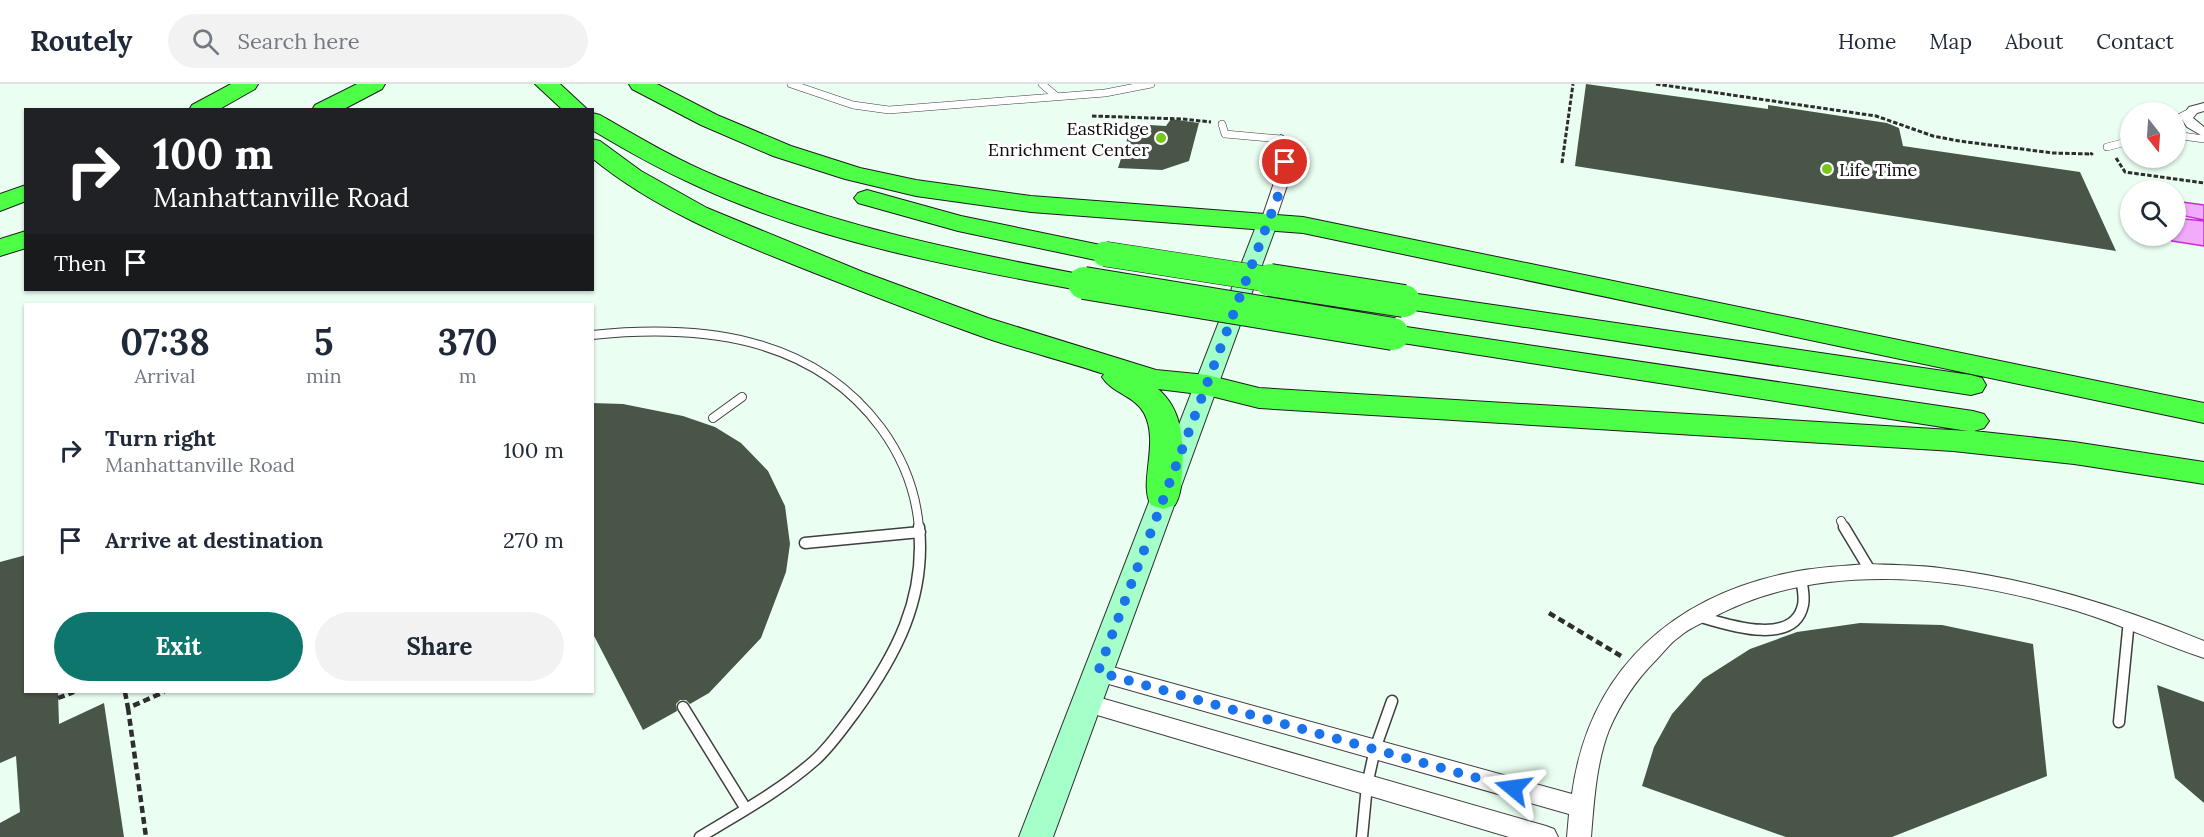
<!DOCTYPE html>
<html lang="en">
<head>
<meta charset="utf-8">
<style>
  :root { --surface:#fff; --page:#f2f2f3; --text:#1f2937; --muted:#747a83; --line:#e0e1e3; --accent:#0f766e }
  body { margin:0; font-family:Lora,serif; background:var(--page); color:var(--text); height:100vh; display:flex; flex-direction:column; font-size:22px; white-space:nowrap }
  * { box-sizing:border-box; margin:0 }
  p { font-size:20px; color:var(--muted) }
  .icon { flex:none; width:33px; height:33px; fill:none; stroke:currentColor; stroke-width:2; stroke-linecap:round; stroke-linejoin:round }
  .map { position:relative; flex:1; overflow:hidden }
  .side { position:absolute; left:24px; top:219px; width:570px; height:390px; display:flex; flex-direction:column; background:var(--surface); border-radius:0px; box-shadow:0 2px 4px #0004 }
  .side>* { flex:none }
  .guide { position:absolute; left:24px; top:24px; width:570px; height:183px; border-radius:0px; box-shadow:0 2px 4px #0004; background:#202124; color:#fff; overflow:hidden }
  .needle { width:39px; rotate:163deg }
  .controls { position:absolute; left:2120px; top:18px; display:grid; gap:12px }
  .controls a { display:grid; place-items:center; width:66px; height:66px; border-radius:50%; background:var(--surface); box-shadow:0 2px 4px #0004; font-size:30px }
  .pin { position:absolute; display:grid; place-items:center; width:51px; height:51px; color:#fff; margin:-26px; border:3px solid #fff; border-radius:50%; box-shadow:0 2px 6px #0007 }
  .me { position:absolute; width:66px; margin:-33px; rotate:286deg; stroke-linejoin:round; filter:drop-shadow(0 0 4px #0008) }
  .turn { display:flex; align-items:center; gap:21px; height:126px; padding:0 30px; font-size:27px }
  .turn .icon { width:78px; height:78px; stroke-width:2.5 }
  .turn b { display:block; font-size:42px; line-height:51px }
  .then { display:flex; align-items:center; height:57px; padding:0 30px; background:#0003; gap:12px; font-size:22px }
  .eta { display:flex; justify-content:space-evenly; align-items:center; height:102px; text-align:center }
  .eta b { font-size:36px; font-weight:800; line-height:42px }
  .action { display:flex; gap:12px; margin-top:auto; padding:12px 30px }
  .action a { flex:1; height:69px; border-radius:36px; background:var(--accent); color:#fff; font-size:24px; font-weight:800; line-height:69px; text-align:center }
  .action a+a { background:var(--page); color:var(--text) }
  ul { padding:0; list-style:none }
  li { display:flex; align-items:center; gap:18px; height:90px; padding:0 30px }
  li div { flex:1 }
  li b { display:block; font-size:22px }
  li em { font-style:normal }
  header { display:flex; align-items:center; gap:36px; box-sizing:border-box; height:84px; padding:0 30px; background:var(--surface); border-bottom:2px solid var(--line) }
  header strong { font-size:28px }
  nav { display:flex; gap:33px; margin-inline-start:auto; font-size:21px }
  .search { width:420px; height:54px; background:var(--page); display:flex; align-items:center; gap:15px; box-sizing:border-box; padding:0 21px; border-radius:33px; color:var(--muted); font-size:22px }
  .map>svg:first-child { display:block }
  .water { fill:#f2aafb; stroke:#c92bd8; stroke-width:1.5 }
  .building { fill:#495547 }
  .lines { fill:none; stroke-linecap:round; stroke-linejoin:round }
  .lane-far2-casing { stroke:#3f3f3f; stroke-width:8 }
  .lane-far1-casing { stroke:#3f3f3f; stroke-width:10 }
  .lane-casing { stroke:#3f3f3f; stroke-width:13 }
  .street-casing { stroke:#3f3f3f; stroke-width:2 }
  .secondary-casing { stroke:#2e2e2e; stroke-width:2 }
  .highway-casing { stroke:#1d1d1d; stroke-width:2 }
  .path-far1 { stroke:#2e2e2e; stroke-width:3; stroke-dasharray:4.5 2; stroke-linecap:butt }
  .path { stroke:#2e2e2e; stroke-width:4.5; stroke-dasharray:7 4; stroke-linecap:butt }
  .lane-far2 { stroke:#fff; stroke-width:7 }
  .lane-far1 { stroke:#fff; stroke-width:8 }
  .lane { stroke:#fff; stroke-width:10 }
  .street { fill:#fff; fill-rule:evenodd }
  .secondary { fill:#a5ffc9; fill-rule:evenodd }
  .highway { fill:#4eff48; fill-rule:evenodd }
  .highway-bridge-far1-casing { stroke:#1d1d1d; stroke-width:26; stroke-linecap:butt }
  .highway-bridge-casing { stroke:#1d1d1d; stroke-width:34; stroke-linecap:butt }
  .highway-bridge-far1 { stroke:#4eff48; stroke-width:25 }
  .highway-bridge { stroke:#4eff48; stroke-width:32 }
  .route { stroke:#1a73e8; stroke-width:10; stroke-dasharray:0 18 }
  .poi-dot { fill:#76c719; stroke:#fff; stroke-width:2 }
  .labels { text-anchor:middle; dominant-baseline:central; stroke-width:6; stroke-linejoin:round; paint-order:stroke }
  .far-poi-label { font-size:18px; fill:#0c0c0c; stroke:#fff; text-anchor:end }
</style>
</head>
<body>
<header>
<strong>Routely</strong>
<div class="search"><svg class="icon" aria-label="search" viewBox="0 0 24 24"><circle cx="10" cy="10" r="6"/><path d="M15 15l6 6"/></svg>Search here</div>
<nav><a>Home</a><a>Map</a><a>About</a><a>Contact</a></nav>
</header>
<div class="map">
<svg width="2204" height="753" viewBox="0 0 2204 753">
  <rect width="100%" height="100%" fill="#eafff1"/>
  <path class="water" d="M2175,117L2204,121V136L2175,130Z
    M2175,134L2204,137V162L2172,157L2169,152H2175Z"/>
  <path class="building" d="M1586,0L1768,25V21L1887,39L1899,44L1903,62L2080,88L2116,167L1575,82Z
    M1171,35L1199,39L1189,77L1162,86L1118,84L1132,40L1166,42Z
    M592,319L623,320L683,332L715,343L741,359L768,387L785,422L790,460L786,488L761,554L709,609L690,620L686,616H680L676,620L677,627L643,646L592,548Z
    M26,471V608H58L59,640L104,619L124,753H0V739L20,728L16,672L0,679V478Z
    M1860,539L1942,541L2033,560L2047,692L1892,753H1786L1642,702L1654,663L1672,630L1703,595L1750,565L1797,548Z
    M2157,601L2204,618V719L2175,694Z"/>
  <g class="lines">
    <defs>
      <path id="lane-far2" d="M791,0L853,21L889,26L1105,9L1151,0
        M1042,0L1056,12
        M2175,36L2188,29
        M1222,40L1225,50L1281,55
        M2175,51L2204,55
        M2107,63L2130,57"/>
      <path id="lane-far1" d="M592,251C699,240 812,251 881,344C903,374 916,407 919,444
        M713,334L742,313
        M1841,437L1845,444"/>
      <path id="lane" d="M1844,443L1871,488
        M805,459L920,448
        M1698,532C1725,540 1794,564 1803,521C1805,513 1802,502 1801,493
        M683,623L746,725
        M2119,638L2129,536
        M700,753C739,729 780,707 814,677C830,663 842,645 855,628C896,571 926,515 919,443
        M1362,753L1367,701L1375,665L1392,617"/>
      <path id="street" d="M2204,19V27L2197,29L2193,34L2204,43V53L2187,43L2181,34L2189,23Z
        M1281,51L1287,55L1292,87L1275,137L1268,141L1261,137L1278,87L1275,55Z
        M1866,480C1891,481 1916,481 1940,484C2032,495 2118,522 2204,557V574C2161,560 2120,540 2077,527C1961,492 1820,474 1710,535C1700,540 1688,545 1679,553C1670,559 1664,568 1657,575C1636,596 1621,618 1609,646C1596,680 1594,717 1591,753H1567L1569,730L1098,597L1090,594L1087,588L1090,582L1098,579L1572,710C1589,584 1676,509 1798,487C1820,483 1844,482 1866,480Z
        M1087,610L1546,742L1554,745L1558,753H1509L1087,628L1079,625L1076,619L1079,613Z"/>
      <path id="secondary" d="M1268,131L1275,133L1278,137L1053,753H1019L1258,137L1261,133Z"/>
      <path id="highway" d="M231,0H258L255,5L218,26H189L192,21Z
        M357,0H385L382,5L342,26H312L315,21Z
        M535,0H560L588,26H563Z
        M629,0H657L717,31L791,62L860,84L916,96L1031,112L1303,133L2204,319V339L1303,149L1031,128L916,112L845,95L773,72L701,41L632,5Z
        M592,29L600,31C638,53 677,76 718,93C835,142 959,167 1084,191L1094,193L1098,199L1094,205L1084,207C953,183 819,158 697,102C661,86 627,67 592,46Z
        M592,55L600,57L641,87L707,124L863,188L988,234L1156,286L1207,291L1259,304L1968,347L1383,256L1378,250L1383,244L1393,241L1973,327L1984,330L1989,337L1984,344L1974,347L2074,358L2204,378V400L2074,380L1953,367L1259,324L1207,311L1158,305C1183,326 1184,359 1182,389C1181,401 1181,411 1175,421L1163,425L1151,421C1138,399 1160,359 1144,329C1135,312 1112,309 1102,293L1104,290C1065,277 1024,267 986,254C924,232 863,208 802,184C729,155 654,125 592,74Z
        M26,101V117L0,127V110Z
        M867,106L961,132L1115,164L1119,170L1115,176L1105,178L958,147L858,119L854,114L858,109Z
        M26,147V164L0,172V155Z
        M1404,208L1971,291L1982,294L1986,301L1982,308L1971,311L1394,223L1390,217L1394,211Z"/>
    </defs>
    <use href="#lane-far2" class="lane-far2-casing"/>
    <use href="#lane-far1" class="lane-far1-casing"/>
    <use href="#lane" class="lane-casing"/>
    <use href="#street" class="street-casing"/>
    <use href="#secondary" class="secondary-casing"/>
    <use href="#highway" class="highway-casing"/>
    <path class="path-far1" d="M1656,0L1876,32L1933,52L1959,57L2053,69L2092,70L2090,69
      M1092,32L1182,35L1211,38
      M2116,74L2125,88L2204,99
      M1562,79L1573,0"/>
    <path class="path" d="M1549,529L1621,572
      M125,608L128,624L164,608
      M58,614L74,608
      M128,624L146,753"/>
    <use href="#lane-far2" class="lane-far2"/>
    <use href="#lane-far1" class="lane-far1"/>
    <use href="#lane" class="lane"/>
    <use href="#street" class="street"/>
    <use href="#secondary" class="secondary"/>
    <use href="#highway" class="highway"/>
    <defs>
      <path id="highway-bridge-far1" d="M1105,170L1279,197"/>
      <path id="highway-bridge" d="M1270,196L1404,217
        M1084,199L1393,250"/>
    </defs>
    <use href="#highway-bridge-far1" class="highway-bridge-far1-casing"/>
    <use href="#highway-bridge" class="highway-bridge-casing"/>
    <use href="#highway-bridge-far1" class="highway-bridge-far1"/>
    <use href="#highway-bridge" class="highway-bridge"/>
  </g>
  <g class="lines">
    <path class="route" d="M1285,78L1284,96L1098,588L1513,704"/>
  </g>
  <g class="poi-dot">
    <circle cx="1161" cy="54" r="6"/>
    <circle cx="1827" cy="85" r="6"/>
  </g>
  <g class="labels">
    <g class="far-poi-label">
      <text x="1149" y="44">EastRidge<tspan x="1149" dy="21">Enrichment Center</tspan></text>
      <text x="1839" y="85" text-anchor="start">Life Time</text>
    </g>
  </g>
</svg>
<div class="controls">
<a><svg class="needle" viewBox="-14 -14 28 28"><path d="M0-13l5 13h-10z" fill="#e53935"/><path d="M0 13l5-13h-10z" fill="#747a83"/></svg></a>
<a><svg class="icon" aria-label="search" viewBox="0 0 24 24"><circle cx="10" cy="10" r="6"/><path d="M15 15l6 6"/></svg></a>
</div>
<div class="pin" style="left:1285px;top:78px;background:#d93025"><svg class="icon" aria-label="arrive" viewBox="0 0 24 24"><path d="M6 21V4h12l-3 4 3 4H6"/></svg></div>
<svg class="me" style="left:1513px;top:704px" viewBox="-20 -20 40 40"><path d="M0-17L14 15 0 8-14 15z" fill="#1a73e8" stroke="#fff" stroke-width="4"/></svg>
<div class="guide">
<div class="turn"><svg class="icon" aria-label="right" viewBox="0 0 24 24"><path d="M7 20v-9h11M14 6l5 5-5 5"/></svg><div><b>100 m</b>Manhattanville Road</div></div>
<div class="then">Then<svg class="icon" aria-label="arrive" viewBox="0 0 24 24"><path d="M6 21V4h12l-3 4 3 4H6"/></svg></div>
</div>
<section class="side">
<div class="eta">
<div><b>07:38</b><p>Arrival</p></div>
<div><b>5</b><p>min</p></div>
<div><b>370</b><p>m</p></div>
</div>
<ul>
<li><svg class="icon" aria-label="right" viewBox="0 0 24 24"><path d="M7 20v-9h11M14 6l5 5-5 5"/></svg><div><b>Turn right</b><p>Manhattanville Road</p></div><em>100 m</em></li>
<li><svg class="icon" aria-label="arrive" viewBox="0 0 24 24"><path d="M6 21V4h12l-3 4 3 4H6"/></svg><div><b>Arrive at destination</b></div><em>270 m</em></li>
</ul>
<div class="action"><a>Exit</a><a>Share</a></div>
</section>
</div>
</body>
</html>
